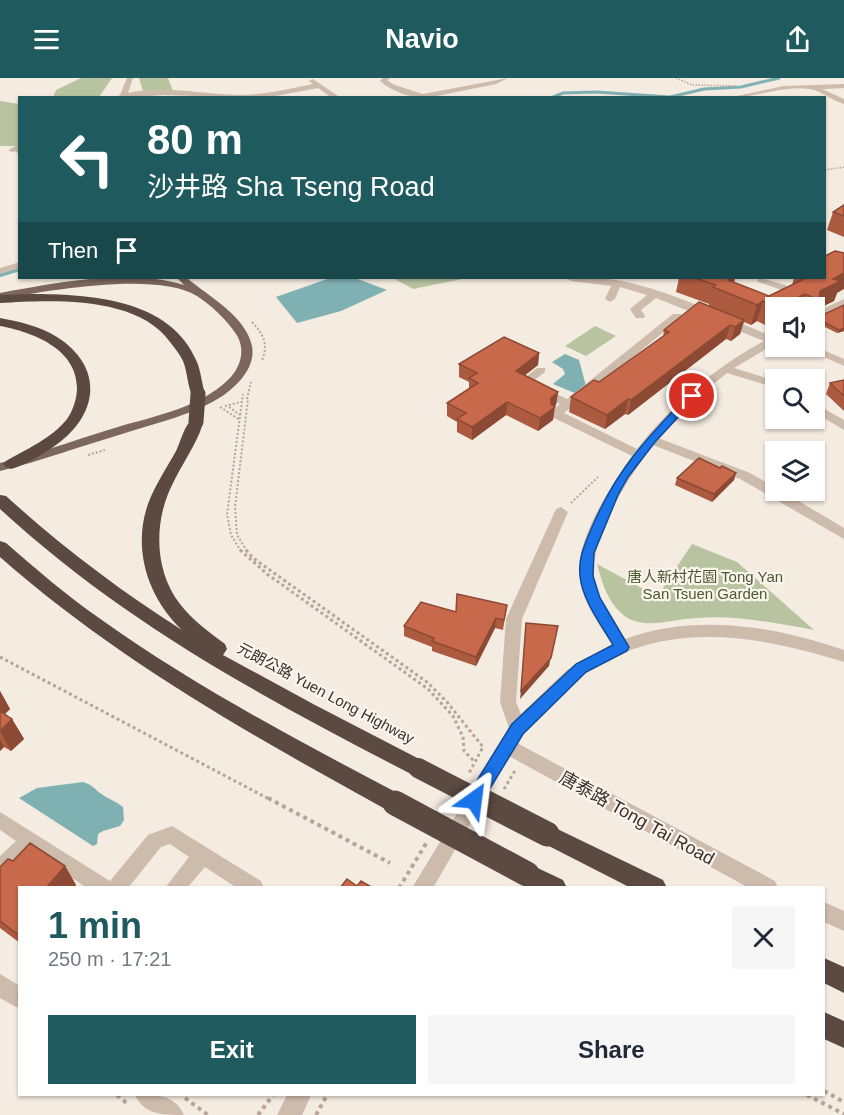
<!DOCTYPE html>
<html lang="en">
<head>
<meta charset="utf-8">
<style>
  :root { --surface:#fff; --page:#f6f6f7; --text:#1f2937; --muted:#747a83; --accent:#1f5a5e }
  body { margin:0; font-family:Arial,"Noto Sans TC",sans-serif; background:var(--page); color:var(--text); height:100vh; display:flex; flex-direction:column; font-size:22px; white-space:nowrap }
  * { box-sizing:border-box; margin:0 }
  p { font-size:20px; color:var(--muted) }
  .icon { flex:none; width:33px; height:33px; fill:none; stroke:currentColor; stroke-width:2; stroke-linecap:round; stroke-linejoin:round }
  .map { position:relative; flex:1; overflow:hidden }
  .sheet { position:absolute; left:18px; top:808px; width:807px; height:210px; display:flex; flex-direction:column; background:var(--surface); border-radius:0px; box-shadow:0 2px 4px #0004 }
  .sheet>* { flex:none }
  .top-card { position:absolute; left:18px; top:18px; width:808px; height:183px; border-radius:0px; box-shadow:0 2px 4px #0004; background:#1f5a5e; color:#fff; overflow:hidden }
  .buttons { position:absolute; left:765px; top:219px; display:grid; gap:12px }
  .buttons a { display:grid; place-items:center; width:60px; height:60px; border-radius:0px; background:var(--surface); box-shadow:0 2px 4px #0004; font-size:30px }
  .pin { position:absolute; display:grid; place-items:center; width:51px; height:51px; color:#fff; margin:-26px; border:3px solid #fff; border-radius:50%; box-shadow:0 2px 6px #0007 }
  .me { position:absolute; width:66px; margin:-33px; rotate:31deg; stroke-linejoin:round; filter:drop-shadow(0 0 4px #0008) }
  .turn { display:flex; align-items:center; gap:21px; height:126px; padding:0 30px; font-size:27px }
  .turn .icon { width:78px; height:78px; stroke-width:2.5 }
  .turn b { display:block; font-size:42px; line-height:51px }
  .then { display:flex; align-items:center; height:57px; padding:0 30px; background:#0003; gap:12px; font-size:22px }
  .round { display:grid; place-items:center; flex:none; width:63px; height:63px; border-radius:0px; background:var(--page) }
  .headline { display:flex; align-items:center; justify-content:space-between; height:102px; padding:0 30px }
  h1 { font-size:36px; font-weight:600; line-height:45px; color:var(--accent) }
  .button { display:flex; gap:12px; margin-top:auto; padding:12px 30px }
  .button a { flex:1; height:69px; border-radius:0px; background:var(--accent); color:#fff; font-size:24px; font-weight:600; line-height:69px; text-align:center }
  .button a+a { background:var(--page); color:var(--text) }
  header { display:flex; justify-content:space-between; align-items:center; height:78px; padding:0 30px; background:var(--accent); color:#fff; font-size:27px; font-weight:600 }
  .map>svg:first-child { display:block }
  .green { fill:#b8c4a0 }
  .water { fill:#7fb0b2 }
  .lines { fill:none; stroke-linecap:round; stroke-linejoin:round }
  .stream-far1 { stroke:#7fb0b2; stroke-width:3 }
  .stream { stroke:#7fb0b2; stroke-width:4 }
  .path-far3 { stroke:#b9a596; stroke-width:1.5; stroke-dasharray:1.5 1.5; stroke-linecap:butt }
  .path-far2 { stroke:#b9a596; stroke-width:2; stroke-dasharray:2 2; stroke-linecap:butt }
  .path-far1 { stroke:#b9a596; stroke-width:3; stroke-dasharray:3 3; stroke-linecap:butt }
  .path { stroke:#b9a596; stroke-width:4; stroke-dasharray:4 4; stroke-linecap:butt }
  .minor { fill:#cdbbac; fill-rule:evenodd }
  .major { fill:#7d675c; fill-rule:evenodd }
  .highway { fill:#5c4a42; fill-rule:evenodd }
  .highway-bridge-far2 { stroke:#5c4a42; stroke-width:15 }
  .highway-bridge-far1 { stroke:#5c4a42; stroke-width:20 }
  .highway-bridge { stroke:#5c4a42; stroke-width:25 }
  .wall { fill:#ac5a40 }
  .shaded-wall { fill:#8c4a34 }
  .building { fill:#c8694b; stroke:#8c4a34; stroke-width:1.5 }
  .route { fill:#1a73e8; stroke:#114b97; stroke-width:1.5 }
  .labels { text-anchor:middle; dominant-baseline:central; stroke-width:4.5; stroke-linejoin:round; paint-order:stroke }
  .park-label { font-size:15px; fill:#4a5a2e; stroke:#fbf5ee }
  .street-label { font-size:15px; fill:#3b302b; stroke:#fbf5ee }
  .near-street-label { font-size:18px; fill:#3b302b; stroke:#fbf5ee }
</style>
</head>
<body>
<header><svg class="icon" aria-label="menu" viewBox="0 0 24 24"><path d="M4 6h16M4 12h16M4 18h16"/></svg>Navio<svg class="icon" aria-label="share" viewBox="0 0 24 24"><path d="M12 15V3M7 8l5-5 5 5M5 13v7h14v-7"/></svg></header>
<div class="map">
<svg width="844" height="1037" viewBox="0 0 844 1037">
  <rect width="100%" height="100%" fill="#f4ebe1"/>
  <path class="green" d="M81,0H112L99,19H53L56,12Z
    M139,0H168L173,13H143Z
    M0,23L19,26V76L11,70L16,68H0Z
    M393,200H467L413,211Z
    M595,248L616,258L586,278L565,268Z
    M692,466L737,484L814,552C775,545 737,537 696,540C672,541 641,554 621,535C607,522 602,504 597,486L645,512L661,513Z"/>
  <path class="water" d="M330,200H355L387,212L341,233L297,245L276,219Z
    M565,276L579,282L586,308L577,316L553,306L565,296L563,291L552,284Z
    M83,704C93,707 93,710 100,715C106,720 116,723 123,729L124,742L120,748L103,753L98,756L97,766L93,768L19,720L37,710Z"/>
  <g class="lines">
    <path class="stream-far1" d="M551,20L563,15L596,14L670,19L704,11L741,9L779,0"/>
    <path class="stream" d="M0,197L20,191"/>
    <path class="path-far3" d="M676,0L692,7L736,8
      M825,92L844,89"/>
    <path class="path-far2" d="M252,244C263,256 269,266 262,282
      M247,321L251,304
      M225,328L241,324
      M220,329L240,342
      M229,329L240,337
      M88,377L105,372
      M571,425L598,399
      M241,473L231,457L227,436L243,316
      M247,473L237,457L235,429L248,321"/>
    <path class="path-far1" d="M240,472L267,496L428,611L453,638L463,659L464,673L475,684
      M246,472L253,480L427,604L447,624L483,669L468,697
      M0,579L271,722
      M504,711L516,691"/>
    <path class="path" d="M268,720L390,785
      M399,810L427,764
      M824,1013L844,1024
      M117,1017L129,1027
      M807,1017L844,1036
      M185,1020L208,1037
      M258,1037L273,1017
      M316,1037L327,1017"/>
    <path class="minor" d="M127,0H133L128,15C164,7 203,16 239,17C264,17 289,11 313,6L309,3L313,1L341,20H332L318,10L265,20L164,17L114,20L120,17Z
      M383,0H389L388,3L395,7L423,16L508,0L496,6L427,20C412,20 392,14 380,3Z
      M844,6V10L822,11L844,21V26C833,23 821,13 810,11C783,7 754,20 727,20L784,8Z
      M20,67V72L12,74L8,72Z
      M20,184V190L0,196V190Z
      M566,200C633,192 709,234 772,258L776,257V265L734,290L776,303V310L727,295L695,321L658,360L750,395L776,410V412H780L844,450V461L740,401L653,367C629,399 586,463 595,504C599,526 613,543 625,561C697,535 773,548 844,572V584C711,542 605,543 517,665L775,803L778,810H749L509,678L433,810H412L509,650L500,624L506,541L556,431L561,429L568,434L522,541L516,624L521,636L567,592L612,566C599,547 585,527 580,504C572,465 610,410 632,378L552,339V333L560,326L518,305L537,290H545V294L532,304L567,321L673,236H681V240L564,335L637,371C672,326 714,290 764,263L656,220L641,232L645,238L644,240H636L630,231L647,217L620,209L615,221L610,224L605,221L611,208L571,203Z
      M760,200L786,207L787,209L782,212L758,204L757,202Z
      M844,221V228L814,242V235Z
      M800,268H814L844,281V288Z
      M814,325L844,342V352L814,334Z
      M0,734L110,803L148,757L172,748L261,803L264,810H237L205,789L187,810H165L189,779L170,766L161,769L128,810H87L31,773L7,797L0,800V778L16,763L0,752Z
      M824,824L844,833V853L824,844Z
      M0,896L20,908V931L0,920Z
      M135,1017C155,1017 174,1015 184,1037C163,1037 144,1037 135,1017Z
      M287,1017H311L302,1037H277Z"/>
    <path class="major" d="M177,200H187C208,218 246,238 252,268C256,288 239,306 224,317C194,337 156,345 122,356C81,368 41,383 0,393V385C37,376 72,363 108,352C148,339 198,332 229,301C241,289 246,271 236,256C227,242 211,227 197,218C155,193 48,213 0,221V215C55,205 129,190 184,207Z"/>
    <path class="highway" d="M30,216C88,216 171,220 197,284C201,294 202,306 205,316L198,320L193,319C187,308 188,295 183,283C180,277 175,270 170,264C137,217 50,222 0,225V217Z
      M0,240C20,244 40,248 57,259C104,289 99,336 56,367C43,376 26,387 11,391L6,389L3,386L6,383C27,371 52,360 67,341C73,333 77,320 77,310C77,271 33,254 0,248Z
      M196,340L203,344L200,354C191,375 177,394 168,416C154,451 156,495 180,526C192,542 209,554 225,566L227,571L223,577L315,627L425,684L429,690L425,696L418,699L411,696C262,619 124,545 0,431V417L6,418C61,468 119,512 182,552C148,520 132,471 148,426C155,407 166,391 176,373C181,364 185,342 196,340Z
      M0,463L6,465C36,491 66,517 99,540C194,608 299,663 403,718L406,725L403,732L395,735L387,732C251,657 117,582 0,479Z
      M547,746L663,802L667,810H631L539,763L536,756L539,749Z
      M527,785L563,802L567,810C549,810 524,815 515,796L519,788Z
      M824,880L844,889V915L824,905Z
      M824,934L844,943V970L824,961Z"/>
    <path class="highway-bridge-far2" d="M196,344L198,316"/>
    <path class="highway-bridge-far1" d="M418,690L480,722"/>
    <path class="highway-bridge" d="M477,720L547,756
      M395,725L527,796"/>
  </g>
  <path class="wall" d="M844,127V159L827,152L833,134Z
    M679,200H735L734,205L769,218L792,207L794,200H825L837,215L834,223L815,232L814,235V230H776V247L771,250L757,243L751,247L744,244L740,256L731,263L726,261L628,337L625,336L605,351L569,334L571,319L599,304L663,259L664,252L709,228V226L676,214Z
    M844,227V253L837,255L815,244L816,240Z
    M539,275L538,287L525,297L558,314L556,327L554,329L553,342L538,353L506,337L472,362L457,354V344L447,338V325L469,310V304L459,299V286Z
    M844,302V333L826,316L830,305Z
    M720,390L736,395L734,402L712,424L675,407L677,400Z
    M507,527L503,552L495,550L476,588L432,573V569L404,558V548Z
    M0,613L10,631L5,636L12,641L24,661L11,673L4,669L0,673Z
    M13,783L65,788L76,807L73,810H20V865L0,850V789Z"/>
  <path class="shaded-wall" d="M844,195V211L837,215L834,223L815,232L819,222L820,213L833,201Z
    M731,200H735L731,214L728,202Z
    M805,216L801,230H777Z
    M763,223L757,243L751,247L757,227Z
    M776,235V247L771,250Z
    M744,242L740,256L731,263L735,249Z
    M730,247L726,261L628,337L631,322Z
    M844,250V253L837,255L839,252Z
    M539,275L538,287L515,305L516,293Z
    M558,314L556,327L550,333L555,329L553,342L538,353L540,340L551,320Z
    M628,321L625,336L605,351L607,337Z
    M507,324L506,337L472,362V349Z
    M736,395L734,402L712,424L714,416Z
    M496,540L495,550L476,588V579Z
    M556,556L549,588L520,621L521,613Z
    M0,613L10,631L0,640Z
    M12,641L24,661L11,673L0,653Z
    M0,661L4,669L0,673Z
    M65,788L76,807L73,810H46Z"/>
  <path class="building" d="M844,127V138L833,134Z
    M835,173L844,175V195L833,201L841,203L820,213L819,222L805,216L777,230L763,223L757,227L713,209L716,207L695,200H731L728,202L769,218L767,219L806,200H804H825V178Z
    M699,224L744,242L735,249L730,247L631,322L628,321L607,337L571,319L594,302L599,304L669,254L664,252Z
    M844,227V250L839,252L816,240Z
    M504,259L539,275L516,293L558,314L551,320V326L555,329L540,340L507,324L472,349L457,341L466,335L447,325L478,305L469,300L477,295L459,286Z
    M844,302V318L830,305Z
    M699,380L720,390L722,388L736,395L714,416L677,400Z
    M457,516L507,527L504,542L496,540L476,579L432,563L434,560L404,548L421,524L456,534Z
    M526,545L558,548L551,580L521,613Z
    M0,633L12,641L0,653Z
    M30,765L65,788L46,810H20V858L0,843V789L8,781L13,783Z
    M347,801L357,808L361,803L373,810H340Z"/>
  <path class="route" d="M692,315L696,316V320L655,364L628,399L618,417L594,475L593,498L600,520L629,569L627,573L586,594L523,656L480,727L474,729L468,727L466,722L468,717L512,646L576,586L613,567C601,546 582,522 580,497C578,479 586,464 592,449C617,391 646,361 689,316Z"/>
  <g class="labels">
    <g class="park-label">
      <text x="705" y="498">唐人新村花園 Tong Yan<tspan x="705" dy="17">San Tsuen Garden</tspan></text>
    </g>
    <g class="street-label">
      <text transform="translate(326 615) rotate(28)">元朗公路 Yuen Long Highway</text>
    </g>
    <g class="near-street-label">
      <text transform="translate(637 740) rotate(29)">唐泰路 Tong Tai Road</text>
    </g>
  </g>
</svg>
<div class="buttons">
<a><svg class="icon" aria-label="sound" viewBox="0 0 24 24"><path d="M4 9h4l5-4v14l-5-4H4zM17 9q2 3 0 6"/></svg></a>
<a><svg class="icon" aria-label="search" viewBox="0 0 24 24"><circle cx="10" cy="10" r="6"/><path d="M15 15l6 6"/></svg></a>
<a><svg class="icon" aria-label="layers" viewBox="0 0 24 24"><path d="M12 4l9 5-9 5-9-5zM3 14l9 5 9-5"/></svg></a>
</div>
<div class="pin" style="left:692px;top:318px;background:#d93025"><svg class="icon" aria-label="arrive" viewBox="0 0 24 24"><path d="M6 21V4h12l-3 4 3 4H6"/></svg></div>
<svg class="me" style="left:474px;top:722px" viewBox="-20 -20 40 40"><path d="M0-17L14 15 0 8-14 15z" fill="#1a73e8" stroke="#fff" stroke-width="4"/></svg>
<div class="top-card">
<div class="turn"><svg class="icon" aria-label="left" viewBox="0 0 24 24"><path d="M17 20v-9H6M10 6l-5 5 5 5"/></svg><div><b>80 m</b>沙井路 Sha Tseng Road</div></div>
<div class="then">Then<svg class="icon" aria-label="arrive" viewBox="0 0 24 24"><path d="M6 21V4h12l-3 4 3 4H6"/></svg></div>
</div>
<section class="sheet">
<div class="headline"><div><h1>1 min</h1><p>250 m · 17:21</p></div><a class="round"><svg class="icon" aria-label="close" viewBox="0 0 24 24"><path d="M6 6l12 12M18 6L6 18"/></svg></a></div>
<div class="button"><a>Exit</a><a>Share</a></div>
</section>
</div>
</body>
</html>
